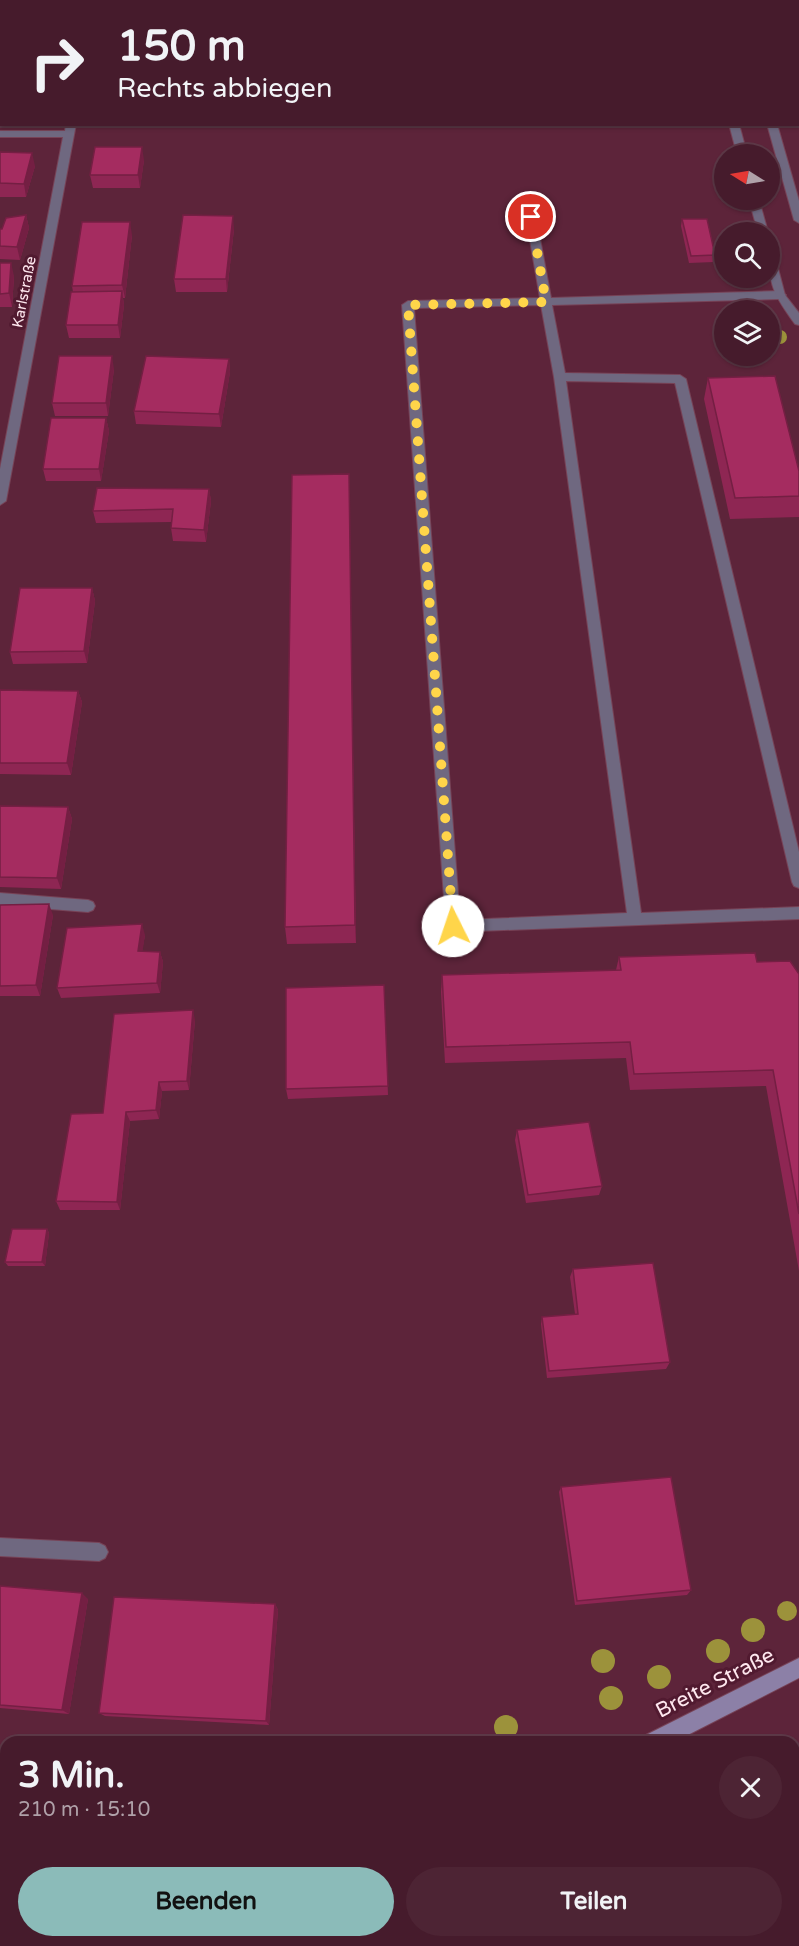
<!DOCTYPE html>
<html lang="de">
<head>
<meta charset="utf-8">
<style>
  :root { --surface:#461b2c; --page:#4d2434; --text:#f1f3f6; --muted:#b0a1a9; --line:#5e3948; --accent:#8bbbb9 }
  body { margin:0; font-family:"Varela Round",sans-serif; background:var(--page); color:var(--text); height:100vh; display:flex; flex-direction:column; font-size:22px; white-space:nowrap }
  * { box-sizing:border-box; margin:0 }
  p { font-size:20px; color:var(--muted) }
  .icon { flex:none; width:33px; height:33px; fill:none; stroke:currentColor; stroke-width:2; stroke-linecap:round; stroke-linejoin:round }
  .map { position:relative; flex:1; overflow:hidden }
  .side { position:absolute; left:0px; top:1736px; width:800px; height:212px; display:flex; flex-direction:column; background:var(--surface); border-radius:18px 18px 0 0; box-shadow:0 2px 4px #0004,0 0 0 2px var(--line) }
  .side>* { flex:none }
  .guide { position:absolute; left:0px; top:0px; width:800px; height:126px; box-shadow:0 2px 4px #0004,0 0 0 2px var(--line); background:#461b2c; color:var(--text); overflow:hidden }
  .needle { width:39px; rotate:281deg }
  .fabs { position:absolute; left:714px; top:144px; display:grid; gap:12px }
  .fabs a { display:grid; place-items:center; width:66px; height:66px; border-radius:50%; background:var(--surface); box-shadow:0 2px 4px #0004,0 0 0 2px var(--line); font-size:30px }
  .pin { position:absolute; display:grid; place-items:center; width:51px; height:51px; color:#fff; margin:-26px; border:3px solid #fff; border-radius:50%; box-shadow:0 2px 6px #0007 }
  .me { position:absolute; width:66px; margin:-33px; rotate:356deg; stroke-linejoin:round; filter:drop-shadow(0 0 4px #0008) }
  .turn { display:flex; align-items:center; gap:21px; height:126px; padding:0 18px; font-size:27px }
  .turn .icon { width:78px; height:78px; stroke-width:2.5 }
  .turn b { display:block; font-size:42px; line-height:51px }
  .round { display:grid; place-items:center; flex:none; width:63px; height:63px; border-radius:32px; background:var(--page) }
  .summary { display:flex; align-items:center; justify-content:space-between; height:102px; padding:0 18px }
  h1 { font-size:36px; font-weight:700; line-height:45px }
  .action { display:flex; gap:12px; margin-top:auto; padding:12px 18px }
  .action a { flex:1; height:69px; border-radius:36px; background:var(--accent); color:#111; font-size:24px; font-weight:700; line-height:69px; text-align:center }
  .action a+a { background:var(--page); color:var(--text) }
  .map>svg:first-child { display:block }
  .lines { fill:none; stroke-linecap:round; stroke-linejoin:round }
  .service-casing { stroke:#774357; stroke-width:2 }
  .minor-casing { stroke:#774357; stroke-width:2 }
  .secondary-casing { stroke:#774357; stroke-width:2 }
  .service { fill:#6f6880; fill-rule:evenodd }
  .minor { fill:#6f6880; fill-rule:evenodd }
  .secondary { fill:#8c80a7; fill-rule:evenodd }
  .tree { fill:#9c923b }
  .wall { fill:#8e2653 }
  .shaded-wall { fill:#741f43 }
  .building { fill:#a52c60; stroke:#741f43; stroke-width:1.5 }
  .route { stroke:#ffd54a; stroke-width:10; stroke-dasharray:0 18 }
  .labels { text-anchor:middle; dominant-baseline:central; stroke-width:6; stroke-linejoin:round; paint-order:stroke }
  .far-street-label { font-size:15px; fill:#fee7ee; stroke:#511a30 }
  .near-street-label { font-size:21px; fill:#fee7ee; stroke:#511a30 }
</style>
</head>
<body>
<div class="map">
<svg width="799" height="1946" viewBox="0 0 799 1946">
  <rect width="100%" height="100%" fill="#5d243a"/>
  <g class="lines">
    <defs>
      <path id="service" d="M731,0H741V2H732Z
        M767,124H777L799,201V223L794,220Z
        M531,214L536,217L551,298L780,291L786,295L780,299L552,305L565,373L680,375L686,379L799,852V888L794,886L792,882L675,383L566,381L641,913L799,907V919L453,932L448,930L446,926L402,305L408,301L540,298L526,217ZM541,305L554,377L627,913L460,920L414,308Z
        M0,893L88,900L93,902L95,906L93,910L88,912L0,905Z
        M0,1538L99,1543L105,1546L108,1552L105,1558L99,1561L0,1556Z"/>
      <path id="minor" d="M91,0H101L91,2Z
        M695,0H705V2H696Z
        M66,124H76L6,501L0,505V469L63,137H0V131H65Z
        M729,124H739L747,154H737Z
        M749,200H759L768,232H758Z
        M770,254L775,257L785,295L799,313V325L795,324C777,299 767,285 770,254Z"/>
      <path id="secondary" d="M799,1658V1678L674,1742H643L646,1735Z
        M0,1802H6V1822H0Z"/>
    </defs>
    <use href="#service" class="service-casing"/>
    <use href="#minor" class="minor-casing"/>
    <use href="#secondary" class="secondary-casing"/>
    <use href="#service" class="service"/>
    <use href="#minor" class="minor"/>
    <use href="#secondary" class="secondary"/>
  </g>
  <g class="tree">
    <circle cx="780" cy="337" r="7"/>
    <circle cx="787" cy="1611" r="10"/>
    <circle cx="753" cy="1630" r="12"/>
    <circle cx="718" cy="1651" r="12"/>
    <circle cx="603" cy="1661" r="12"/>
    <circle cx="659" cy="1677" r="12"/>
    <circle cx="611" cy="1698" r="12"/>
    <circle cx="506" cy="1727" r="12"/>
  </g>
  <path class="wall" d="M0,39L2,40V67H0Z
    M104,124H150V126L104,127Z
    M0,152L35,166L26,197H0Z
    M144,160L140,188H93L90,175Z
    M26,215L29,228L20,260L0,259V229H2Z
    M682,219L715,255L714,262L689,263L681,226Z
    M234,229L227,292H176L174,279Z
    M132,235L125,298H123L124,305L120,338H69L66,325L73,292L72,286Z
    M0,263L14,276L12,307H0Z
    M229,359L230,372L221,427L136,424L134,411Z
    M114,369L108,416H55L52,403Z
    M708,378L799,471V517L730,519L704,399Z
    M106,418L109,431L101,481H46L43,469Z
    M209,489L211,501L206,542L173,541L171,528L172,522L96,523L93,511Z
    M349,494L356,943L287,944L285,927Z
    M92,588L95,601L87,663L13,664L10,652Z
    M0,690L78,691L82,702L71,775L0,774Z
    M0,806L68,807L72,819L61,889L0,887Z
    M0,905L53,915L40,996H0Z
    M145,935L142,951L160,952L163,962L160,993L61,998L57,988Z
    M619,957L757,962L799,974V1271L766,1086L630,1090L626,1058L445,1063L441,992L442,975L616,970Z
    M384,985L388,1095L288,1099L286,1089Z
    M195,1020L189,1090L162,1091L159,1119L130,1121L120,1210H60L56,1201L103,1113Z
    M517,1130L602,1186L599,1195L526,1203L515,1140Z
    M47,1229L49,1233L45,1266H8L5,1262Z
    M573,1269L670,1362L666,1369L547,1378L541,1324L542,1317L575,1314L570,1277Z
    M561,1487L691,1590L687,1595L575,1605L559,1492Z
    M0,1586L88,1599L69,1714L0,1708Z
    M275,1604L278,1610L269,1725L105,1716L99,1713Z"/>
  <path class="shaded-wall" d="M142,147L144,160L140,188L138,175Z
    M32,153L35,166L26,197L24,184Z
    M26,215L29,228L20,260L17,247Z
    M233,216L234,229L227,292L226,279Z
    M130,222L132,235L125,298L122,285Z
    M11,263L14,276L12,307L9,293Z
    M122,291L124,305L120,338L118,325Z
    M112,356L114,369L108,416L106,403Z
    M229,359L230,372L221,427L219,414Z
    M106,418L109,431L101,481L99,469Z
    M209,489L211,501L206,542L204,530Z
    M349,494L356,943L355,925Z
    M92,588L95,601L87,663L84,651Z
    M78,691L82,702L71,775L67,763Z
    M68,807L72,819L61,889L57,878Z
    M49,904L53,915L40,996L36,985Z
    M142,924L145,935L141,962L138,951Z
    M160,952L163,962L160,993L157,983Z
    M193,1010L195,1020L189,1090L187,1081Z
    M159,1082L162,1091L159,1119L156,1110Z
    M126,1112L130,1121L120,1210L117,1202Z
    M47,1229L49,1233L45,1266L42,1262Z
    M82,1593L88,1599L69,1714L62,1710Z
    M275,1604L278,1610L269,1725L266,1721Z"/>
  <path class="building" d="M122,0H165V2H122Z
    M0,39L2,40V54H0Z
    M95,147H142L138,175H90Z
    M0,152L32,153L24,184L0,183Z
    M26,215L17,247L0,246V229H2L6,218Z
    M183,215L233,216L226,279H174Z
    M682,219H707L715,255L691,256Z
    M82,222H130L122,285L72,286Z
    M0,263H11L9,293L0,294Z
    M122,291L118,325H66L71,292Z
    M59,356H112L106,403H52Z
    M146,356L229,359L219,414L134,411Z
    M775,376L799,471V496L735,498L708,378Z
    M51,418H106L99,469H43Z
    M349,474L355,925L285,927L292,475Z
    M97,488L209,489L204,530L171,528L173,509L93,511Z
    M20,588H92L84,651L10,652Z
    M0,690L78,691L67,763H0Z
    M0,806L68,807L57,878L0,877Z
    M49,904L36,985L0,986V905Z
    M142,924L138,951L160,952L157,983L57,988L67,928Z
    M755,953L757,962L790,961L799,974V1214L773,1070L634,1074L630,1042L446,1047L442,975L621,970L619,957Z
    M384,985L388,1086L286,1089V988Z
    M193,1010L187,1081L159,1082L156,1110L126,1112L117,1202L56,1201L71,1114L103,1113L114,1014Z
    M589,1122L602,1186L528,1195L517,1130Z
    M12,1229H47L42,1262H5Z
    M653,1263L670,1362L549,1371L542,1317L578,1314L573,1269Z
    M671,1477L691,1590L577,1601L561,1487Z
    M0,1586L82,1593L62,1710L0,1705Z
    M114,1597L275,1604L266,1721L99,1713Z"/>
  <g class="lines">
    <path class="route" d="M453,926L408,305L546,302L531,217"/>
  </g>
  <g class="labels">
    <g class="far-street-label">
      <text transform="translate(24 292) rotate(-79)">Karlstraße</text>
    </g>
    <g class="near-street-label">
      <text transform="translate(715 1683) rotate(-27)">Breite Straße</text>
    </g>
  </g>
</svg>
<div class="fabs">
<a><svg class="needle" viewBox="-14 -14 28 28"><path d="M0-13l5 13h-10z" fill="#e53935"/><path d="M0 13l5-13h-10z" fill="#b0a1a9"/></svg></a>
<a><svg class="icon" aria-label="search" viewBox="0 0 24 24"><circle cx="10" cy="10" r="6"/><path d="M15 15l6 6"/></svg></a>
<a><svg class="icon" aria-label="layers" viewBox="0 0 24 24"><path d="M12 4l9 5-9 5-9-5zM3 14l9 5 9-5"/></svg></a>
</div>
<div class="pin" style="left:531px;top:217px;background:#d93025"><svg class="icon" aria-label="arrive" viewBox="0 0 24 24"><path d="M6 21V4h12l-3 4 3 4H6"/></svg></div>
<svg class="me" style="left:453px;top:926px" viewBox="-20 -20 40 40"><circle r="19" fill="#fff"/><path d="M0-13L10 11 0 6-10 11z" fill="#ffd54a"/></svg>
<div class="guide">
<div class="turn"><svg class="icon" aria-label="right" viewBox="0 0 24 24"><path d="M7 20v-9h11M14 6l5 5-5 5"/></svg><div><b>150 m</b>Rechts abbiegen</div></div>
</div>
<section class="side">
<div class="summary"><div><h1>3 Min.</h1><p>210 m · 15:10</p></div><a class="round"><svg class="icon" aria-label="close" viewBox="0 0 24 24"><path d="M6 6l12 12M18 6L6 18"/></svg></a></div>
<div class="action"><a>Beenden</a><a>Teilen</a></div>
</section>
</div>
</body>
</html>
